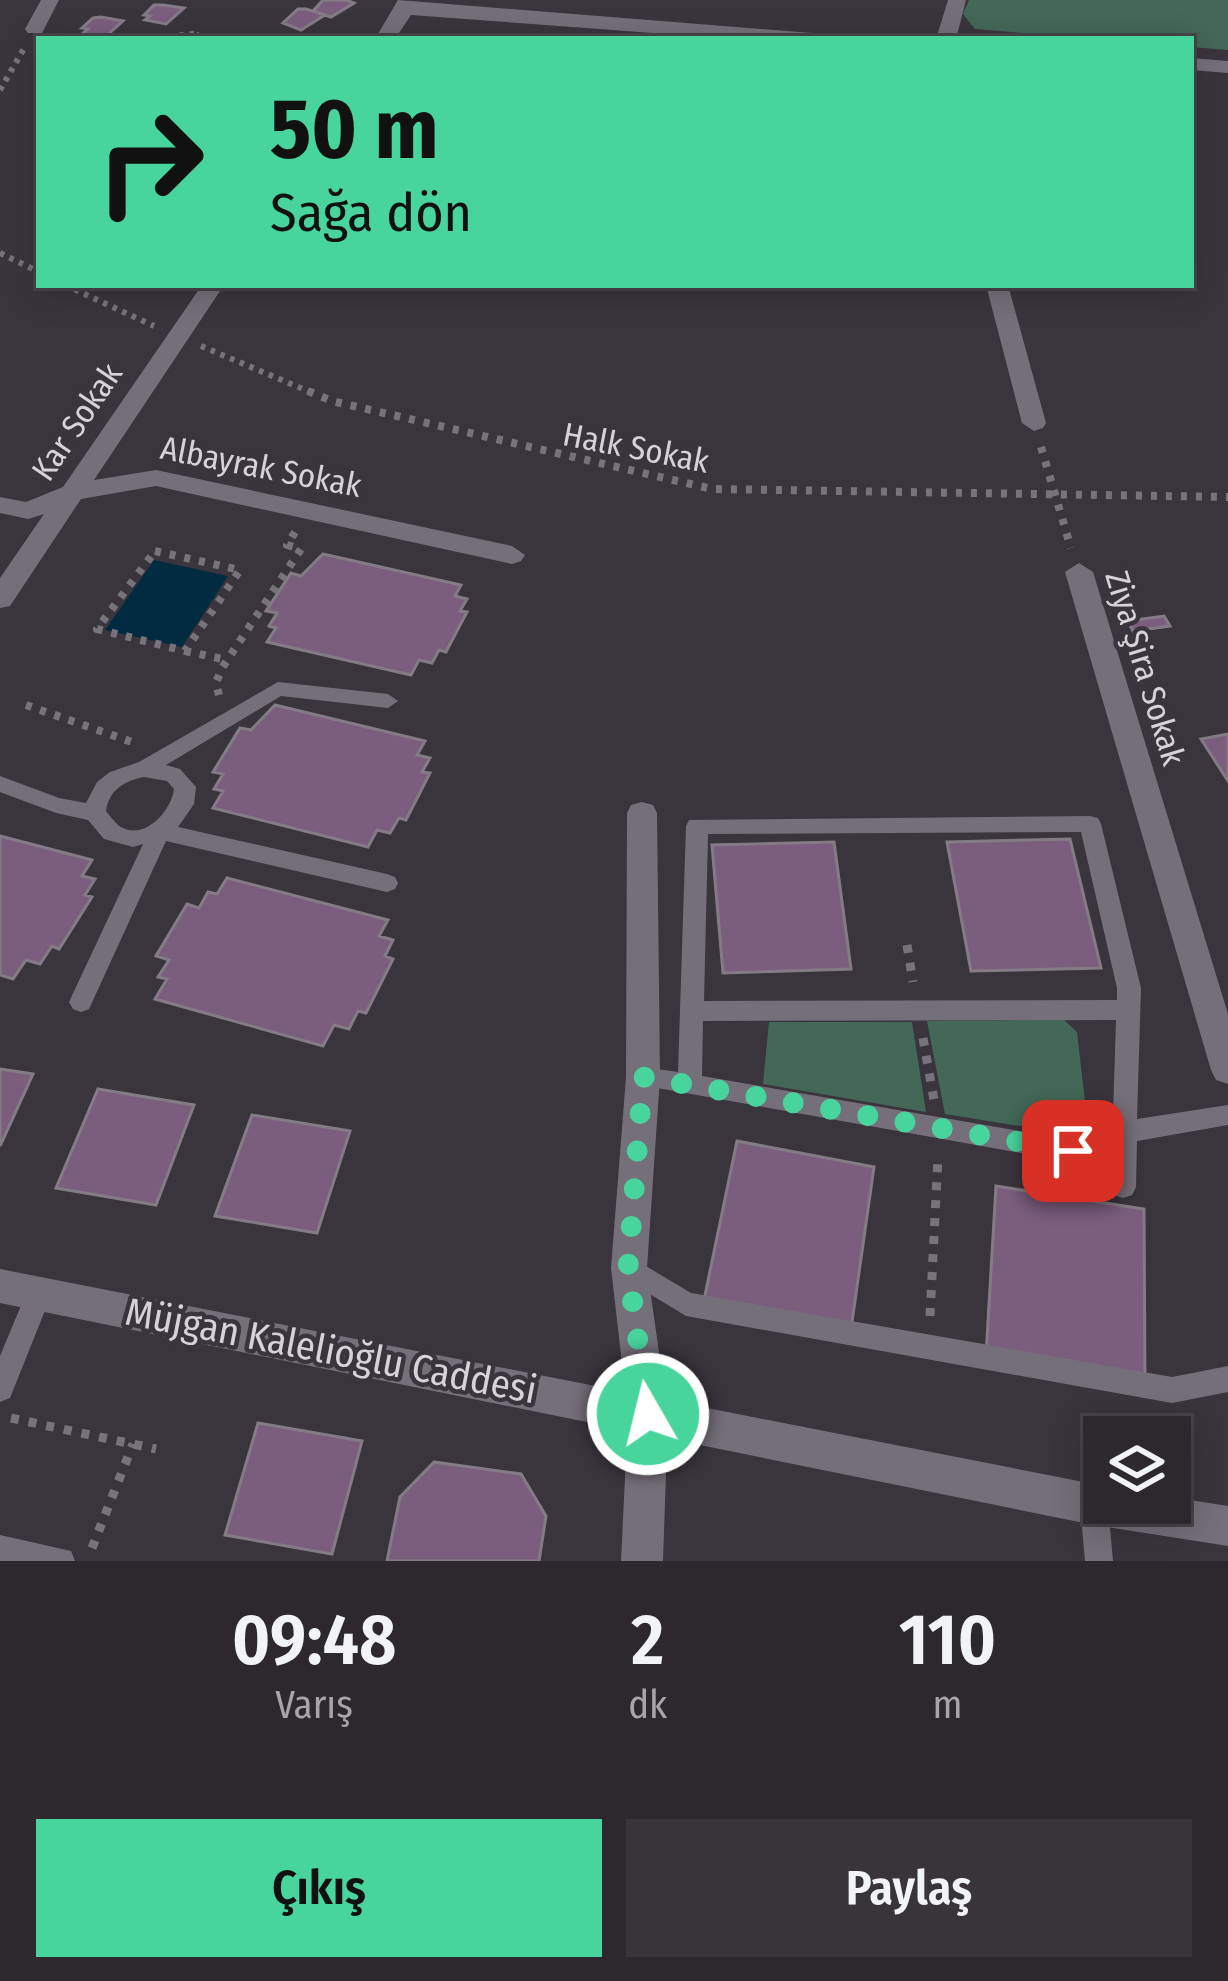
<!DOCTYPE html>
<html lang="tr">
<head>
<meta charset="utf-8">
<style>
  :root { --surface:#2c282e; --page:#38343a; --text:#f1f3f6; --muted:#a6a6aa; --line:#48444a; --accent:#48d49d }
  body { margin:0; font-family:"Fira Sans Condensed",sans-serif; background:var(--page); color:var(--text); height:100vh; display:flex; flex-direction:column; font-size:45px; white-space:nowrap }
  * { box-sizing:border-box; margin:0 }
  p { font-size:39px; color:var(--muted) }
  .icon { flex:none; width:66px; height:66px; fill:none; stroke:currentColor; stroke-width:2; stroke-linecap:round; stroke-linejoin:round }
  .map { position:relative; height:1561px; overflow:hidden }
  .drawer { display:flex; flex-direction:column; background:var(--surface); flex:1 }
  .drawer>* { flex:none }
  .top-card { position:absolute; left:36px; top:36px; width:1158px; height:252px; border-radius:0px; box-shadow:0 6px 30px #0003,0 0 0 3px var(--line); background:#48d49d; color:#111; overflow:hidden }
  .controls { position:absolute; left:1083px; top:1416px; display:grid; gap:24px }
  .controls a { display:grid; place-items:center; width:108px; height:108px; border-radius:0px; background:var(--surface); box-shadow:0 6px 30px #0003,0 0 0 3px var(--line); font-size:60px }
  .pin { position:absolute; display:grid; place-items:center; width:102px; height:102px; color:#fff; margin:-51px; border-radius:24px; box-shadow:0 6px 18px #0006 }
  .me { position:absolute; width:132px; margin:-66px; rotate:352deg; stroke-linejoin:round; filter:drop-shadow(0 0 9px #0008) }
  .turn { display:flex; align-items:center; gap:42px; height:252px; padding:0 36px; font-size:54px }
  .turn .icon { width:156px; height:156px; stroke-width:2.5 }
  .turn b { display:block; font-size:84px; line-height:102px }
  .eta { display:flex; justify-content:space-evenly; align-items:center; height:204px; text-align:center }
  .eta b { font-size:72px; font-weight:600; line-height:84px }
  .button { display:flex; gap:24px; margin-top:auto; padding:24px 36px }
  .button a { flex:1; height:138px; border-radius:0px; background:var(--accent); color:#111; font-size:48px; font-weight:600; line-height:138px; text-align:center }
  .button a+a { background:var(--page); color:var(--text) }
  .map>svg:first-child { display:block }
  .green { fill:#436857 }
  .water { fill:#002b41 }
  .building { fill:#7b5d7d; stroke:#847c85; stroke-width:3 }
  .lines { fill:none; stroke-linecap:round; stroke-linejoin:round }
  .path-far2 { stroke:#77737a; stroke-width:6; stroke-dasharray:4.5 6; stroke-linecap:butt }
  .path-far1 { stroke:#77737a; stroke-width:8; stroke-dasharray:6 9; stroke-linecap:butt }
  .path { stroke:#77737a; stroke-width:9; stroke-dasharray:8 10; stroke-linecap:butt }
  .service { fill:#756f79; fill-rule:evenodd }
  .minor { fill:#756f79; fill-rule:evenodd }
  .tertiary { fill:#756f79; fill-rule:evenodd }
  .route { stroke:#48d49d; stroke-width:21; stroke-dasharray:0 37.8 }
  .labels { text-anchor:middle; dominant-baseline:central; stroke-width:9; stroke-linejoin:round; paint-order:stroke }
  .street-label { font-size:33px; fill:#d6d3d8; stroke:#3a353d }
  .near-street-label { font-size:39px; fill:#d6d3d8; stroke:#3a353d }
</style>
</head>
<body>
<div class="map">
<svg width="1228" height="1561" viewBox="0 0 1228 1561">
  <rect width="100%" height="100%" fill="#3a353d"/>
  <path class="green" d="M969,0H1228V50L1191,47V39H1096L975,29L963,14Z
    M1064,1020L1077,1032L1089,1137L945,1114L927,1021Z
    M769,1022H912L926,1112L763,1084Z"/>
  <path class="water" d="M154,560L228,576L182,647L105,630Z"/>
  <path class="building" d="M323,0H346L354,3L331,17L313,11Z
    M154,5H163L184,8L166,24L145,20L150,16L144,15Z
    M298,9H306L325,15L301,30L283,23Z
    M93,18L101,17L123,21L104,38L82,34L88,29L82,28Z
    M323,554L461,585L455,596L467,599L460,611L467,612L446,652L439,650L432,663L419,660L411,675L267,642L276,628L269,626L277,613L266,611L291,573L301,576Z
    M1164,616L1170,626L1133,631L1128,621Z
    M275,705L425,741L417,755L430,758L422,772L430,773L406,820L399,818L390,833L377,830L368,847L213,808L223,791L214,789L223,774L213,772L240,728L251,730Z
    M1228,734V781L1201,739Z
    M0,836L92,860L82,876L95,879L85,895L92,897L59,949L52,946L40,964L26,960L13,979L0,975Z
    M1070,839L1101,968L971,971L947,842Z
    M834,842L851,969L723,973L712,845Z
    M227,878L388,920L379,936L393,940L385,956L393,959L366,1013L358,1011L349,1029L334,1025L323,1046L155,999L167,979L158,977L169,960L156,956L187,904L199,908L208,892L217,894Z
    M0,1069L33,1074L0,1146Z
    M98,1089L194,1105L156,1205L56,1188Z
    M252,1115L350,1131L317,1233L215,1216Z
    M737,1141L874,1167L851,1329L704,1300Z
    M996,1186L1144,1209L1145,1384L986,1356Z
    M258,1423L362,1441L332,1554L225,1535Z
    M434,1462L521,1474L546,1516L539,1561H387L400,1497Z"/>
  <g class="lines">
    <path class="path-far2" d="M148,39L200,33L197,39
      M0,90L26,45
      M0,253L39,272
      M65,285L154,326
      M201,346L315,394"/>
    <path class="path-far1" d="M308,391L332,401L712,489L1228,497
      M1041,447L1071,548
      M155,551L240,570L185,651L97,629Z
      M185,651L227,660
      M219,695L216,683L222,668L301,549L287,545L295,532
      M26,705L132,742"/>
    <path class="path" d="M907,945L913,982
      M923,1038L934,1100
      M930,1316L938,1157
      M11,1418L156,1449
      M92,1548L133,1444"/>
    <path class="service" d="M278,682L388,694L398,701L388,708L281,696L166,765L180,769L196,787L194,804L178,827L387,874L395,877L398,883L395,889L387,892L166,841L89,1009L81,1012L73,1009L69,1002L143,844L133,847L104,839L88,820L56,813L0,792V776L59,798L86,803L97,782L110,772L139,762ZM144,777L167,781L174,789C172,810 145,841 121,827C118,826 108,814 106,811C109,790 124,781 144,777Z
      M1090,816L1098,818L1101,824L1141,988L1137,1119L1228,1105V1125L1137,1141L1136,1187L1132,1195L1123,1198L1114,1195L1110,1187L1111,1169L635,1084L631,1077L635,1070L643,1067L678,1072L686,826L689,820ZM1081,832L1117,988V1000L704,1001L708,834ZM1116,1020L1112,1147L702,1076L703,1021Z
      M629,1256L691,1293L1172,1377L1228,1366V1392L1172,1403L686,1316L620,1276L616,1268L620,1260Z
      M39,1281L48,1284L52,1293L10,1398L0,1402V1356L30,1284Z
      M1094,1491L1104,1495V1503L1108,1505L1113,1561H1085L1080,1505L1084,1495Z
      M0,1535L71,1551L75,1561H0Z"/>
    <path class="minor" d="M41,0H59L42,33H28L25,29Z
      M398,0L812,33L822,39H734L411,15L395,39H375Z
      M948,0H966L956,39H936Z
      M1191,58L1228,61V73L1191,70Z
      M202,285H224L94,480L156,470L512,546L525,555L521,561L512,564L156,486L81,499L10,606L0,608V578L44,514L28,519L0,513V497L26,502L63,487Z
      M986,285H1008L1046,423L1043,428L1034,431L1022,423Z
      M1079,563L1093,572L1228,1014V1084L1216,1080L1211,1070L1065,572Z
      M642,802L653,805L657,813L660,1077L647,1268L668,1415L663,1561H621L628,1415L611,1268L626,1077L627,813L631,805Z"/>
    <path class="tertiary" d="M0,1269L1104,1486V1503H1170V1497L1228,1506V1546L1094,1525L0,1303Z"/>
  </g>
  <g class="lines">
    <path class="route" d="M648,1414L628,1268L643,1077L1073,1151"/>
  </g>
  <g class="labels">
    <g class="street-label">
      <text transform="translate(77 422) rotate(-56)">Kar Sokak</text>
      <text transform="translate(636 448) rotate(11)">Halk Sokak</text>
      <text transform="translate(261 467) rotate(11)">Albayrak Sokak</text>
      <text transform="translate(1145 668) rotate(73)">Ziya Şira Sokak</text>
    </g>
    <g class="near-street-label">
      <text transform="translate(331 1351) rotate(11)">Müjgan Kalelioğlu Caddesi</text>
    </g>
  </g>
</svg>
<div class="controls">
<a><svg class="icon" aria-label="layers" viewBox="0 0 24 24"><path d="M12 4l9 5-9 5-9-5zM3 14l9 5 9-5"/></svg></a>
</div>
<div class="pin" style="left:1073px;top:1151px;background:#d93025"><svg class="icon" aria-label="arrive" viewBox="0 0 24 24"><path d="M6 21V4h12l-3 4 3 4H6"/></svg></div>
<svg class="me" style="left:648px;top:1414px" viewBox="-20 -20 40 40"><circle r="17" fill="#48d49d" stroke="#fff" stroke-width="3"/><path d="M0-11L8 9 0 5-8 9z" fill="#fff"/></svg>
<div class="top-card">
<div class="turn"><svg class="icon" aria-label="right" viewBox="0 0 24 24"><path d="M7 20v-9h11M14 6l5 5-5 5"/></svg><div><b>50 m</b>Sağa dön</div></div>
</div>
</div>
<section class="drawer">
<div class="eta">
<div><b>09:48</b><p>Varış</p></div>
<div><b>2</b><p>dk</p></div>
<div><b>110</b><p>m</p></div>
</div>
<div class="button"><a>Çıkış</a><a>Paylaş</a></div>
</section>
</body>
</html>
